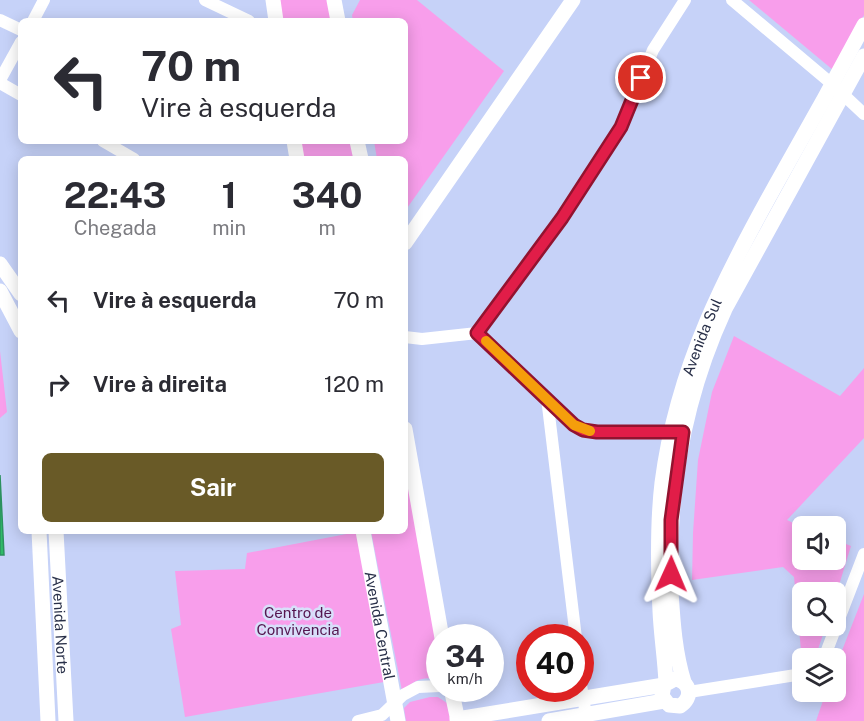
<!DOCTYPE html>
<html lang="pt">
<head>
<meta charset="utf-8">
<style>
  :root { --surface:#fff; --page:#f7f7f7; --text:#2b2b33; --muted:#7c7c81; --accent:#695a27 }
  body { margin:0; font-family:"Public Sans",sans-serif; background:var(--page); color:var(--text); height:100vh; display:flex; flex-direction:column; font-size:22px; white-space:nowrap }
  * { box-sizing:border-box; margin:0 }
  p { font-size:20px; color:var(--muted) }
  .icon { flex:none; width:33px; height:33px; fill:none; stroke:currentColor; stroke-width:2; stroke-linecap:round; stroke-linejoin:round }
  .map { position:relative; flex:1; overflow:hidden }
  .details { position:absolute; left:18px; top:156px; width:390px; height:378px; display:flex; flex-direction:column; background:var(--surface); border-radius:9px; box-shadow:0 3px 15px #0003 }
  .details>* { flex:none }
  .hud { position:absolute; left:18px; top:18px; width:390px; height:126px; border-radius:9px; box-shadow:0 3px 15px #0003; background:#fff; color:var(--text); overflow:hidden }
  .fabs { position:absolute; left:792px; top:516px; display:grid; gap:12px }
  .fabs a { display:grid; place-items:center; width:54px; height:54px; border-radius:9px; background:var(--surface); box-shadow:0 3px 15px #0003; font-size:30px }
  .speed { position:absolute; left:426px; top:624px; display:flex; gap:12px; font-size:30px; font-weight:700; text-align:center }
  .speed>* { display:grid; place-content:center; width:78px; height:78px; border-radius:50%; background:var(--surface); box-shadow:0 3px 15px #0003; line-height:1 }
  .speed small { font-size:15px; font-weight:400 }
  .speed .limit { border:9px solid #d22; background:#fff; color:#111 }
  .pin { position:absolute; display:grid; place-items:center; width:51px; height:51px; color:#fff; margin:-26px; border:3px solid #fff; border-radius:50%; box-shadow:0 2px 6px #0007 }
  .me { position:absolute; width:66px; margin:-33px; rotate:1deg; stroke-linejoin:round; filter:drop-shadow(0 0 4px #0008) }
  .turn { display:flex; align-items:center; gap:21px; height:126px; padding:0 24px; font-size:27px }
  .turn .icon { width:78px; height:78px; stroke-width:2.5 }
  .turn b { display:block; font-size:42px; line-height:51px }
  .eta { display:flex; justify-content:space-evenly; align-items:center; height:102px; text-align:center }
  .eta b { font-size:36px; font-weight:700; line-height:42px }
  .primary-button { display:flex; gap:12px; margin-top:auto; padding:12px 24px }
  .primary-button a { flex:1; height:69px; border-radius:9px; background:var(--accent); color:#fff; font-size:24px; font-weight:700; line-height:69px; text-align:center }
  ul { padding:0; list-style:none }
  li { display:flex; align-items:center; gap:18px; height:84px; padding:0 24px }
  li div { flex:1 }
  li b { display:block; font-size:22px }
  li em { font-style:normal }
  .map>svg:first-child { display:block }
  .green { fill:#f89eeb }
  .water { fill:#2fbb68; stroke:#2d915f; stroke-width:1.5 }
  .lines { fill:none; stroke-linecap:round; stroke-linejoin:round }
  .minor { stroke:#fff; stroke-width:12 }
  .tertiary { stroke:#fff; stroke-width:15 }
  .route-casing { stroke:#92132f; stroke-width:15 }
  .route { stroke:#e11d48; stroke-width:10 }
  .slow { stroke:#f59e0b; stroke-width:10 }
  .labels { text-anchor:middle; dominant-baseline:central; stroke-width:5; stroke-linejoin:round; paint-order:stroke }
  .street-label { font-size:15px; fill:#293049; stroke:#d8dffa }
  .park-label { font-size:15px; fill:#55154f; stroke:#d8dffa }
</style>
</head>
<body>
<div class="map">
<svg width="864" height="721" viewBox="0 0 864 721">
  <rect width="100%" height="100%" fill="#c6d2f8"/>
  <path class="green" d="M279,0H328L331,21H282Z
    M360,0H417L504,71L405,211V159H377L374,141H405V21H353L352,15Z
    M749,0H864V15L833,70Z
    M299,141H353L356,159H302Z
    M734,336L840,396L864,368V438L787,520L802,527V560H836V540L851,546L836,595V592H802V626H826L818,649L801,650L794,577L783,567L692,580L693,533L698,460L712,392Z
    M0,351L7,412L0,418Z
    M405,452L439,659V680C423,675 414,681 402,691L371,531H405Z
    M357,532L384,682L185,717L171,629L181,625L175,571L245,569L247,553Z
    M864,594V721H816L826,692H836V666Z
    M430,697H438L447,703L451,721H406L404,708L410,702Z"/>
  <path class="water" d="M0,475L4,555H0Z"/>
  <g class="lines">
    <path class="minor" d="M205,0L249,21
      M732,0L832,84L864,114
      M0,20L21,30
      M33,21L44,0
      M0,80L21,42
      M0,83L21,95
      M103,141L134,159
      M477,333L562,218L621,127L653,50L685,0
      M405,337L422,339L477,333L574,425L583,430L597,433L679,431
      M547,398L576,638
      M824,658L864,554
      M580,679L587,721
      M689,692L802,674
      M358,721L382,715L403,695L418,687L440,686"/>
    <g class="tertiary">
      <path d="M273,0L276,21"/>
      <path d="M334,0L338,21"/>
      <path d="M294,141L297,159"/>
      <path d="M357,141L361,159"/>
      <path d="M405,243L573,0"/>
      <path d="M0,264L21,294"/>
      <path d="M0,291L21,331"/>
      <path d="M405,429L442,638"/>
      <path d="M39,531L48,721"/>
      <path id="s1" d="M56,531L66,721"/>
      <path id="s2" d="M363,531L398,721"/>
      <path d="M684,682C675,653 673,623 671,592C667,494 684,398 725,309L864,56"/>
      <path id="s3" d="M666,683C665,659 661,635 660,611C658,569 657,525 662,483C677,366 726,273 783,172C811,123 838,74 864,25"/>
      <path d="M451,688L458,721"/>
      <path d="M457,719L664,685L675,679C691,682 693,698 680,706L669,705L662,696L664,685"/>
      <path d="M549,721L664,701"/>
    </g>
  </g>
  <g class="lines">
    <defs>
      <path id="route" d="M641,78L621,127L562,218L477,333L574,425L583,430L597,432H683L671,520V574"/>
    </defs>
    <use href="#route" class="route-casing"/>
    <use href="#route" class="route"/>
    <path class="slow" d="M486,341L574,425L590,431"/>
  </g>
  <g class="labels">
    <g class="street-label">
      <text stroke="none"><textPath href="#s3" startOffset="352">Avenida Sul</textPath></text>
      <text stroke="none"><textPath href="#s1" startOffset="94">Avenida Norte</textPath></text>
      <text stroke="none"><textPath href="#s2" startOffset="96">Avenida Central</textPath></text>
    </g>
    <g class="park-label">
      <text x="298" y="612">Centro de<tspan x="298" dy="17">Convivencia</tspan></text>
    </g>
  </g>
</svg>
<div class="fabs">
<a><svg class="icon" aria-label="sound" viewBox="0 0 24 24"><path d="M4 9h4l5-4v14l-5-4H4zM17 9q2 3 0 6"/></svg></a>
<a><svg class="icon" aria-label="search" viewBox="0 0 24 24"><circle cx="10" cy="10" r="6"/><path d="M15 15l6 6"/></svg></a>
<a><svg class="icon" aria-label="layers" viewBox="0 0 24 24"><path d="M12 4l9 5-9 5-9-5zM3 14l9 5 9-5"/></svg></a>
</div>
<div class="speed"><div>34<small>km/h</small></div><div class="limit">40</div></div>
<div class="pin" style="left:641px;top:78px;background:#d93025"><svg class="icon" aria-label="arrive" viewBox="0 0 24 24"><path d="M6 21V4h12l-3 4 3 4H6"/></svg></div>
<svg class="me" style="left:671px;top:574px" viewBox="-20 -20 40 40"><path d="M0-17L14 15 0 8-14 15z" fill="#e11d48" stroke="#fff" stroke-width="4"/></svg>
<div class="hud">
<div class="turn"><svg class="icon" aria-label="left" viewBox="0 0 24 24"><path d="M17 20v-9H6M10 6l-5 5 5 5"/></svg><div><b>70 m</b>Vire à esquerda</div></div>
</div>
<section class="details">
<div class="eta">
<div><b>22:43</b><p>Chegada</p></div>
<div><b>1</b><p>min</p></div>
<div><b>340</b><p>m</p></div>
</div>
<ul>
<li><svg class="icon" aria-label="left" viewBox="0 0 24 24"><path d="M17 20v-9H6M10 6l-5 5 5 5"/></svg><div><b>Vire à esquerda</b></div><em>70 m</em></li>
<li><svg class="icon" aria-label="right" viewBox="0 0 24 24"><path d="M7 20v-9h11M14 6l5 5-5 5"/></svg><div><b>Vire à direita</b></div><em>120 m</em></li>
</ul>
<div class="primary-button"><a>Sair</a></div>
</section>
</div>
</body>
</html>
